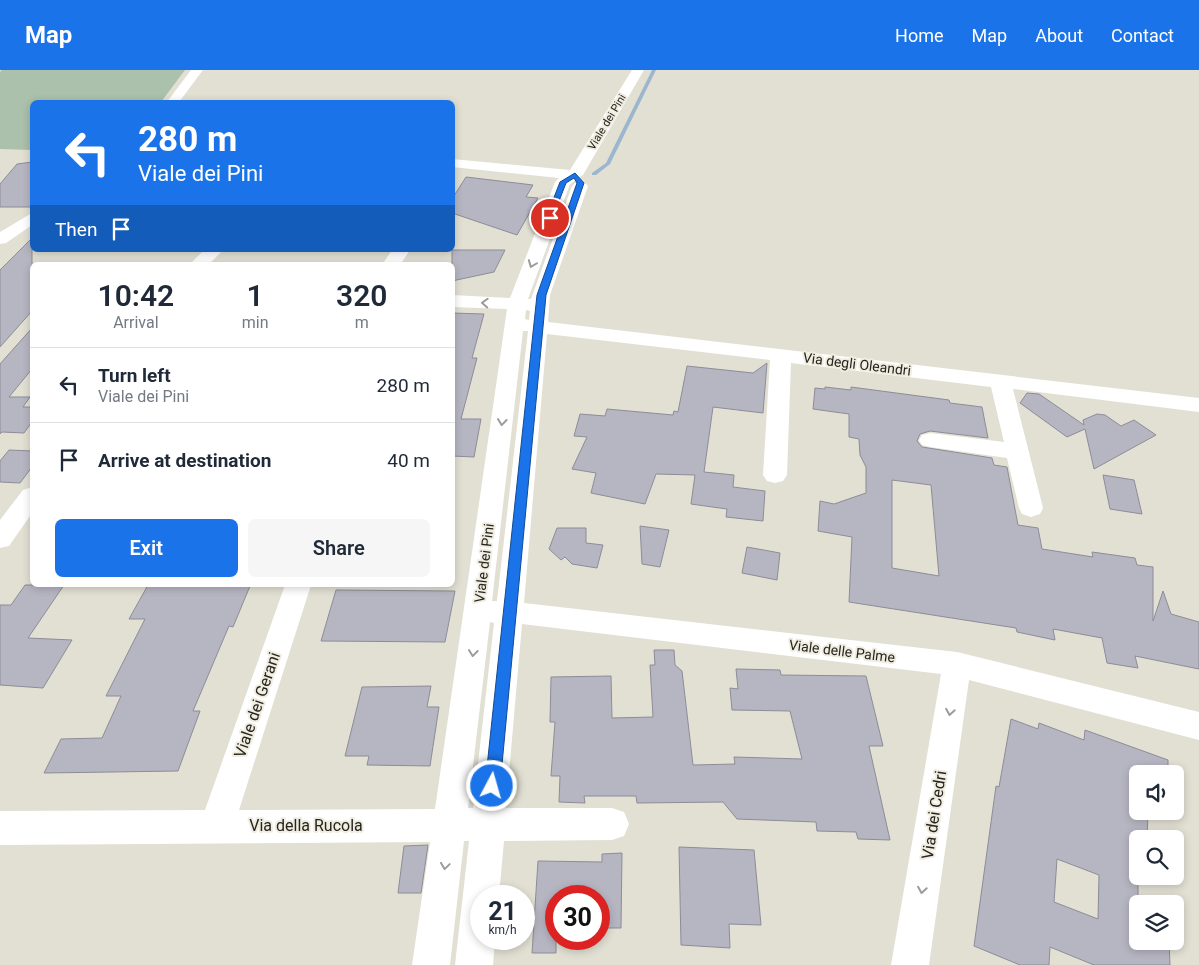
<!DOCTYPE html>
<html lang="en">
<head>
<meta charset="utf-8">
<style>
  :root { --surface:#fff; --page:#f6f6f7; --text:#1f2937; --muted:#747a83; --line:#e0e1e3; --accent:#1a73e8 }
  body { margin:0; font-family:Roboto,sans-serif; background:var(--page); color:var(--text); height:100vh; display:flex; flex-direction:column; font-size:19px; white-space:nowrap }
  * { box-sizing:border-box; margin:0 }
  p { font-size:16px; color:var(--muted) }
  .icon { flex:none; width:28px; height:28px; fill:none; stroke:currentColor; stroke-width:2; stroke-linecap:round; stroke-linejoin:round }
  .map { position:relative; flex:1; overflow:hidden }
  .panel { position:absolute; left:30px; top:192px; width:425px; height:325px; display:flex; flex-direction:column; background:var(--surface); border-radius:8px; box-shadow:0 2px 8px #0003 }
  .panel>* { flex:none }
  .banner { position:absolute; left:30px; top:30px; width:425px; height:152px; border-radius:8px; box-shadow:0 2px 8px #0003; background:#1a73e8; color:#fff; overflow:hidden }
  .buttons { position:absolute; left:1129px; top:695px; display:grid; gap:10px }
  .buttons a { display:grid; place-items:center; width:55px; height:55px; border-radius:8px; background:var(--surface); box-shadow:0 2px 8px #0003; font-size:25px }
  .speed { position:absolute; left:470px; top:815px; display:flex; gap:10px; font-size:25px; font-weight:700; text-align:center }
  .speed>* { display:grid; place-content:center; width:65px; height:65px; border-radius:50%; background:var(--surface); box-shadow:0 2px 8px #0003; line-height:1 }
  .speed small { font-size:12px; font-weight:400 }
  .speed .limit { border:8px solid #d22; background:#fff; color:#111 }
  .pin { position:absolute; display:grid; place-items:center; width:42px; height:42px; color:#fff; margin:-21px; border:2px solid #fff; border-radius:50%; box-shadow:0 1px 5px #0007 }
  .me { position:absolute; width:55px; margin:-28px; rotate:6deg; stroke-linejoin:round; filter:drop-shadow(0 0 4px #0008) }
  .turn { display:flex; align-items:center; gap:18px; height:105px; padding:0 25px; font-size:22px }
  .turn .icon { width:65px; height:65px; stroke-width:2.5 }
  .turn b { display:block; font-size:35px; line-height:42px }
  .then { display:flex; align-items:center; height:48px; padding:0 25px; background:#0003; gap:10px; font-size:19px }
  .eta { display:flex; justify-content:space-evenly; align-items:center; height:85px; text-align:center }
  .eta b { font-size:30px; font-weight:600; line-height:35px }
  .cta { display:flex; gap:10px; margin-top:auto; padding:10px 25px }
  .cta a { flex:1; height:58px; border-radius:8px; background:var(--accent); color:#fff; font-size:20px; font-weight:600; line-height:58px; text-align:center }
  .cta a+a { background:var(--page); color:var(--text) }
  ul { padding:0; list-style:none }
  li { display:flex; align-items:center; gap:15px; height:75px; padding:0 25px; border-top:1px solid var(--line) }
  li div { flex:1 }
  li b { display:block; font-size:19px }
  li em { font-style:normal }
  header { display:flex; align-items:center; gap:30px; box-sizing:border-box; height:70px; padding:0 25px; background:var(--accent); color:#fff }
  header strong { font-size:24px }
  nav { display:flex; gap:28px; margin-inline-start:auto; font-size:18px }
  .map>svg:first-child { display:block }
  .green { fill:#abc1ac }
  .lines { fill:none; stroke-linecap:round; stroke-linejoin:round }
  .stream { fill:#9cb6ce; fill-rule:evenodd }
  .building { fill:#b6b5c2; stroke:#8d8c98; fill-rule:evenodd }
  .minor { fill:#fff; fill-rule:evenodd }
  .oneway { stroke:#9d9c9a }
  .route { fill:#1a73e8; stroke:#114b97 }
  .labels { text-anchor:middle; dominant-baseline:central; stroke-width:4; stroke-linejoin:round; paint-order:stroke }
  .far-street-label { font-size:11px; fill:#25241f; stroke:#f0ede0 }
  .street-label { font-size:14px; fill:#25241f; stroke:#f0ede0 }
  .near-street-label { font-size:16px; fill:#25241f; stroke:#f0ede0 }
</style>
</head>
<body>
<header>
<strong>Map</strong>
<nav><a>Home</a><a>Map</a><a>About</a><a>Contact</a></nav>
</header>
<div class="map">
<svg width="1199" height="895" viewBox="0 0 1199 895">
  <rect width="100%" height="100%" fill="#e2e0d3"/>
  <path class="green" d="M2,0H185L161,32H32V80L0,79V2Z"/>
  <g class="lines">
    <path class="stream" d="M652,0H656L610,94L596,105H592V103L606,93Z"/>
  </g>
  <path class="building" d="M32,92V137H0V114L17,94Z
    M466,107L533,115L526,127L538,128L517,165L452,143V129Z
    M32,168V241L0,277V200Z
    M452,180H505L494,202L452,211Z
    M452,243L484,244L472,288H477L461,349H481L474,387L452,386Z
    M32,258V299L9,327H30L23,337H32V352L24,363L2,362L0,364V294Z
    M767,293L763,343L713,337L704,402L734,405L733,417L765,421L763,451L726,447L727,439L691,434L695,405L656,404L645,434L591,423L596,403L572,399L587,367L574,366L580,344L605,346L607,339L673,345L674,341L678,342L687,296L753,303Z
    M825,317L851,320V317L949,330L950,333L982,337L988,368L930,361L920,364L917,371L922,377L992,388L994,395L1007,397L1018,455L1038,458L1042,479L1093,487L1092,482L1135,488L1137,495L1153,497V551L1163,521L1171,544L1199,552V599L1135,586L1138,598L1107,593L1102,568L1053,559L1055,570L1017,562L1016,558L849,532L852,467L818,461L820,431L834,434L866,423V397L860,385L859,369L849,367V344L813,339L815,318L825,319ZM892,410L931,415L939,506L892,498Z
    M1027,323L1039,324L1084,355L1083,350L1097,344L1105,345L1121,356L1134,350L1156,365L1094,399L1085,359L1067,367L1020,333Z
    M9,380L32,381V397L20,413L0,412V391Z
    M1103,405L1134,410L1142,444L1110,439Z
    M640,456L669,460L660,497L642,494Z
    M557,458H586V473L603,475L597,498L572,494L565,487L561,490L549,479Z
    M747,477L780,483L777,510L742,503Z
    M25,515H64L28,568L72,570L43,618L0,615V535H11Z
    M148,515L250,516L233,557L229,556L193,641H200L178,701L44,703L61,669L102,668L121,626H106L145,549H129Z
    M336,520L455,521L445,572L321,571Z
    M654,580H674L675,595L682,601L693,695L735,694L734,687L802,689L790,641L732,640L730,618L738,619L736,599L780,600L781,605L866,606L883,676H869L890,770L858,769L856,762L817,761L816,752L737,749L723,732L637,733L636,726H584L585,733L559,732L560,706H551L555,652H550L551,607L611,606L612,648L653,647L650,595H655Z
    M431,616L427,637H439L430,696L367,695L369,686H345L362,617Z
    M1011,649L1038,659L1039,653L1084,670L1085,660L1168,690V704H1138V741H1148L1147,769H1138V806H1146V810L1138,806V871H1169L1170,895H1094L1050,877L1049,895H1020L974,876L996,716L999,717ZM1057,789L1099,805L1098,849L1054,832Z
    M428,775L421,823H398L404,776Z
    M679,777L754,780L761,855L729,854L730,878L681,875Z
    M622,783L621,858H599V826H556V883H532L538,791L602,792V784Z"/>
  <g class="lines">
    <path class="minor" d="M191,0H203L179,32H167Z
      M632,0H644L583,105L570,114L528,229H531L572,116L575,113H585L588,116L550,225L548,252L1199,328V342L1013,319L1043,438L1040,444L1031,447L1022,444L1019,438L1007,388L930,377L922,375L919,370L922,365L930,363L1004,372L991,317L791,293L787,405L783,411L775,413L767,411L763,405L770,290L547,264L524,533L957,582L1199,642V670L969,610L929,895H891L941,604L522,554L506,738H612L624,742L629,754L624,766L612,770L504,771L499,826H481V869H495L493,895H455L469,771H464L450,895H412L430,772L0,775V741L205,740L285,515H311L239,740L435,739L507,239L452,237V225L510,228L555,112L559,108L452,97V89L570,100ZM526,240L530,241L529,250L525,249ZM523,261H528L497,531H492ZM490,552L494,553L473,738H468Z
      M32,143V155L6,173L0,174V162Z
      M204,180H223L208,195H189Z
      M392,180H410L400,195H382Z
      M32,417V443L9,476L0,478V450L23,420Z"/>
  </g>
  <defs><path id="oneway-chevron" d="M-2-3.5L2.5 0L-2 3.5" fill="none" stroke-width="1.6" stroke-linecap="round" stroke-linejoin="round" transform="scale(1.25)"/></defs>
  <g class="oneway">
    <use href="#oneway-chevron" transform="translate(532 194) rotate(111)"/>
    <use href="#oneway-chevron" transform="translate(485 233) rotate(-177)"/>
    <use href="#oneway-chevron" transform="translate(502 352) rotate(97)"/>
    <use href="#oneway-chevron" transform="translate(473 583) rotate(97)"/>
    <use href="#oneway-chevron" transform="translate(950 642) rotate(99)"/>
    <use href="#oneway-chevron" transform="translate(445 796) rotate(98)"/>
    <use href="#oneway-chevron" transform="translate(922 820) rotate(99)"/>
  </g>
  <path class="route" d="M575,103L584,113L546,225L500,716L498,721L492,723L487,721L485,716L537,225L577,113L574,108L566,113L552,149L546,148L560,112Z"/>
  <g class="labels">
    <g class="far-street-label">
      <text transform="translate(607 52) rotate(-59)">Viale dei Pini</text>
    </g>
    <g class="street-label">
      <text transform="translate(857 294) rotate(7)">Via degli Oleandri</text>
      <text transform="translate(484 493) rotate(-83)">Viale dei Pini</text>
      <text transform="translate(842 581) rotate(7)">Viale delle Palme</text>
    </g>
    <g class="near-street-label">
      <text transform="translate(257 635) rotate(-71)">Viale dei Gerani</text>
      <text transform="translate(934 745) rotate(-81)">Via dei Cedri</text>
      <text x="306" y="755">Via della Rucola</text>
    </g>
  </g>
</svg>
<div class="buttons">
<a><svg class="icon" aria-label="sound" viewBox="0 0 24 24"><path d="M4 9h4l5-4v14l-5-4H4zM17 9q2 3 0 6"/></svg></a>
<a><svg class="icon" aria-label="search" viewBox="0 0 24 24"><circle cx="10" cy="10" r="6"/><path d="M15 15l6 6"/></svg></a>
<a><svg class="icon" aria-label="layers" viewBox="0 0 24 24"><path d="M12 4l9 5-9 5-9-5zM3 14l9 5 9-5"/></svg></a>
</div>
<div class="speed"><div>21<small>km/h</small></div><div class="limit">30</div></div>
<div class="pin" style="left:550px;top:148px;background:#d93025"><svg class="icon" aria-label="arrive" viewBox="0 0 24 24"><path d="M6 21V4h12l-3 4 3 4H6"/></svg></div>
<svg class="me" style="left:492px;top:716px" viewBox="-20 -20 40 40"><circle r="17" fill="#1a73e8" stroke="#fff" stroke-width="3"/><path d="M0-11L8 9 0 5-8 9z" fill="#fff"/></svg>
<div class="banner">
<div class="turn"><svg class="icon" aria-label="left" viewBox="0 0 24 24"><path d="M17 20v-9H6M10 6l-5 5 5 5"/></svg><div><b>280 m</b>Viale dei Pini</div></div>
<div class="then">Then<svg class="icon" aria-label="arrive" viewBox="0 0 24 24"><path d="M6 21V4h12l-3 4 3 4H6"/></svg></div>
</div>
<section class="panel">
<div class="eta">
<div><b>10:42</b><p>Arrival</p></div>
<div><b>1</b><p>min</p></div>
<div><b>320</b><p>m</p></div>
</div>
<ul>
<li><svg class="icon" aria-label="left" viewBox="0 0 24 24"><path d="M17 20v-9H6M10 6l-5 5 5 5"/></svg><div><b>Turn left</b><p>Viale dei Pini</p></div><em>280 m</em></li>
<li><svg class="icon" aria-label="arrive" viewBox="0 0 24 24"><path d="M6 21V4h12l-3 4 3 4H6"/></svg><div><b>Arrive at destination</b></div><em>40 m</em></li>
</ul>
<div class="cta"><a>Exit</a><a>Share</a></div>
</section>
</div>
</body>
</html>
